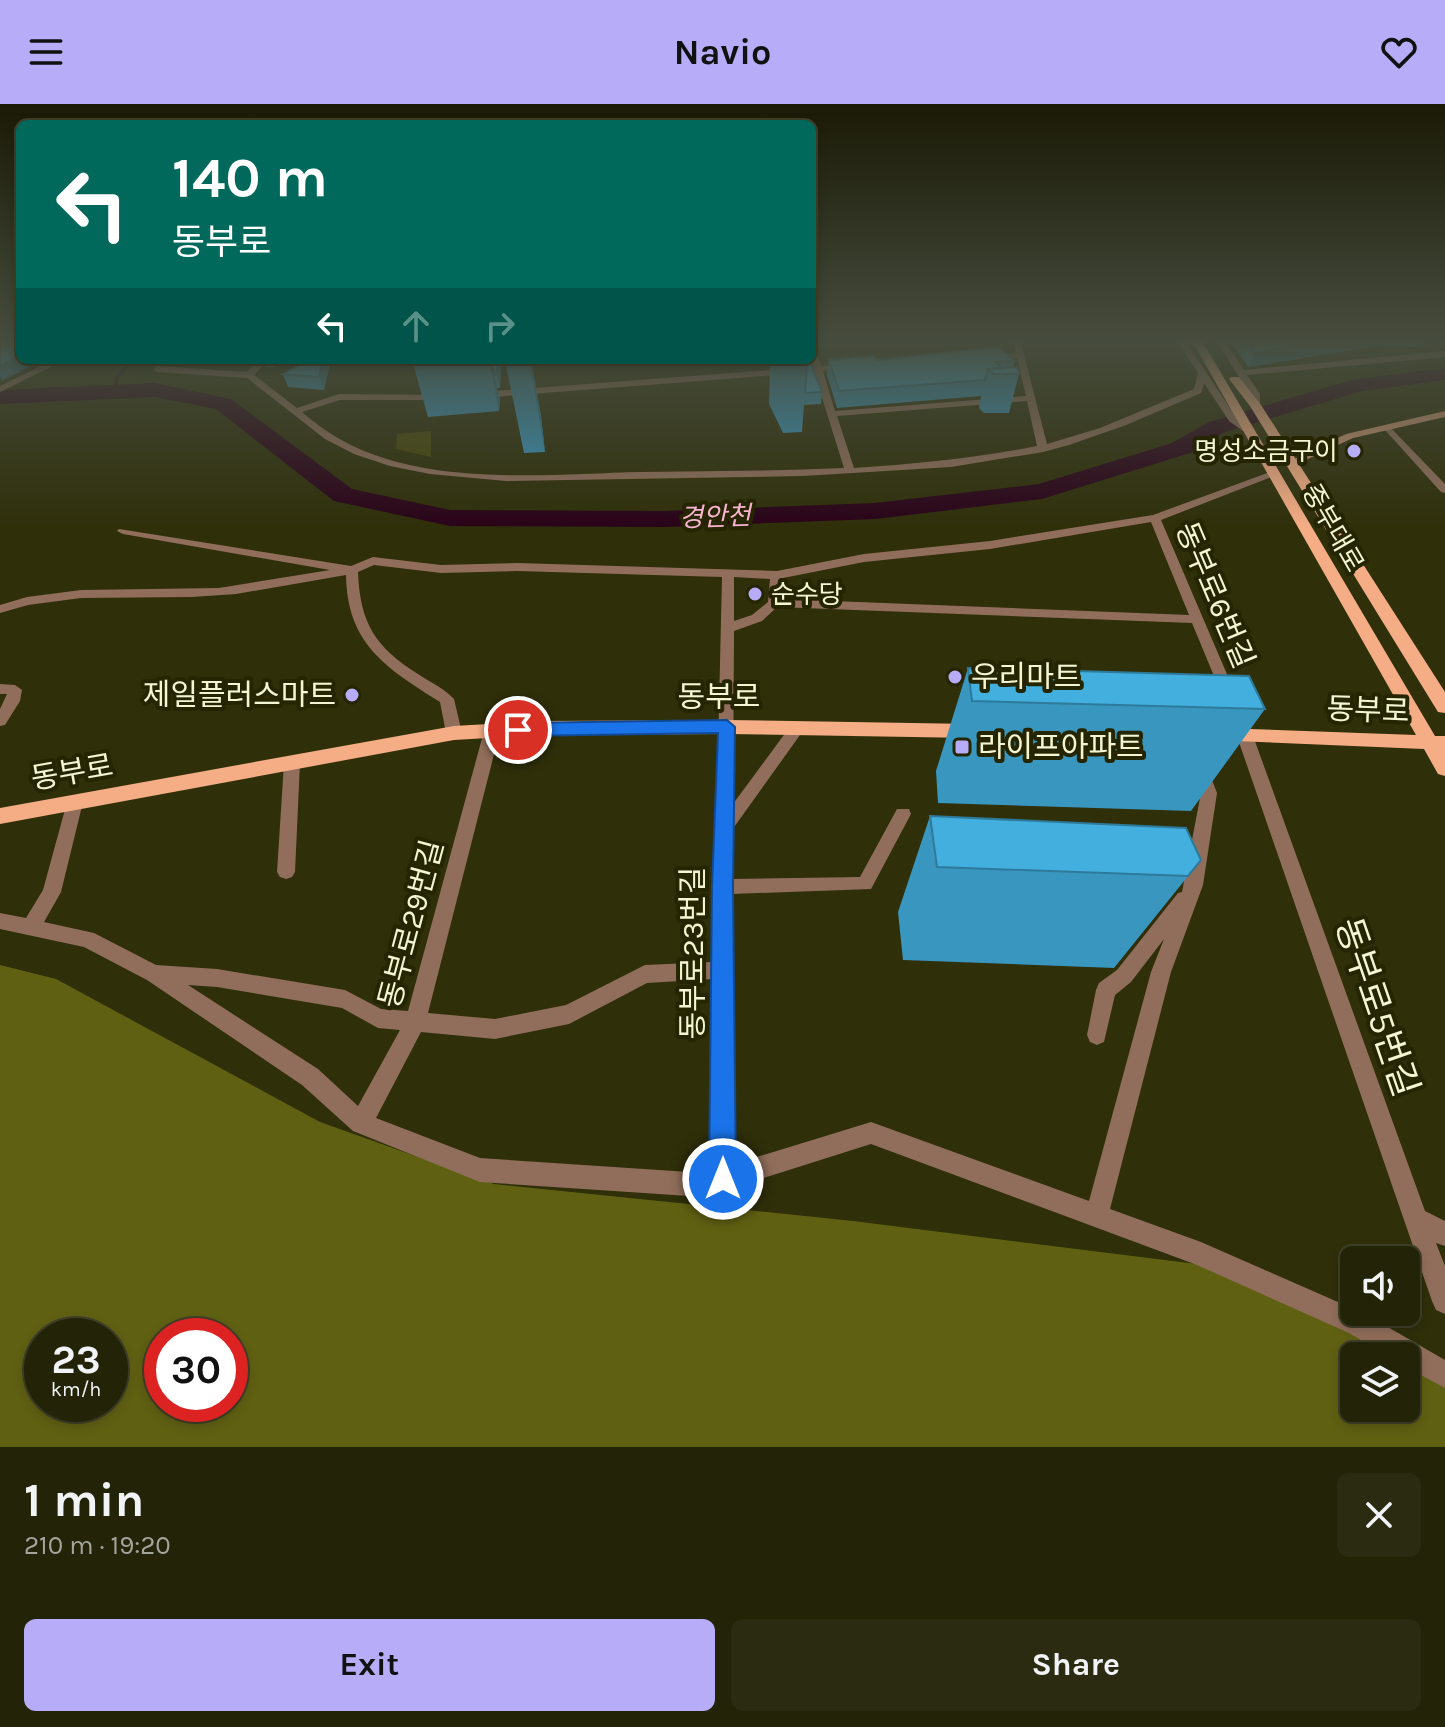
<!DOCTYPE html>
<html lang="en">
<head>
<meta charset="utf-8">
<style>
  :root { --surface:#232308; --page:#2b2b12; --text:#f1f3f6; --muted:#a3a49c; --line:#404029; --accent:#b6acf8 }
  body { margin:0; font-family:Karla,"Noto Sans KR",sans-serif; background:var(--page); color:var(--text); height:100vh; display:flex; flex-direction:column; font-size:30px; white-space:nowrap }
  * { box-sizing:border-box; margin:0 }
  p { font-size:26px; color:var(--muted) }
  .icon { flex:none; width:44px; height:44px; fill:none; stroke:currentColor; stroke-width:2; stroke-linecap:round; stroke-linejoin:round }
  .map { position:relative; height:1343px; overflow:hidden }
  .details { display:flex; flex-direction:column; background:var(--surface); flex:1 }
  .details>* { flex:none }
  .guide { position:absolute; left:16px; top:16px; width:800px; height:244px; border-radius:12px; box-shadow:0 4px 12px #0003,0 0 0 2px var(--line); background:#00695c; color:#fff; overflow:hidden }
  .tools { position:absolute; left:1340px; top:1142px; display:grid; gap:16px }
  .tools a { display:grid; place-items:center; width:80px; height:80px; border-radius:12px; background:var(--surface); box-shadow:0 4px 12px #0003,0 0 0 2px var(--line); font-size:40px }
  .speed { position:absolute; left:24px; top:1214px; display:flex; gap:16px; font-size:40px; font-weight:700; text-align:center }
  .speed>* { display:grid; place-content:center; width:104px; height:104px; border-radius:50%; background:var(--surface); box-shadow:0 4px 12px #0003,0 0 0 2px var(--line); line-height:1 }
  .speed small { font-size:20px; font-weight:400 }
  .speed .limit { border:12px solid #d22; background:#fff; color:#111 }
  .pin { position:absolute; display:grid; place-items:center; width:68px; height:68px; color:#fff; margin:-34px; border:4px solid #fff; border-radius:50%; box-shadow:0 2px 8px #0007 }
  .me { position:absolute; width:88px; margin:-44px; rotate:0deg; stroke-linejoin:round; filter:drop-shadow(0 0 6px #0008) }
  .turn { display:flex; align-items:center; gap:28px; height:168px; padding:0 24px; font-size:36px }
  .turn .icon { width:104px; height:104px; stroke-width:2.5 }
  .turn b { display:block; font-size:56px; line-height:68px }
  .lanes { display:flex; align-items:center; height:76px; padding:0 24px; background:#0003; justify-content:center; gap:40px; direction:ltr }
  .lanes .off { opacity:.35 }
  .round { display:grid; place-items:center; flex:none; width:84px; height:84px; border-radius:12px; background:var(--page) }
  .headline { display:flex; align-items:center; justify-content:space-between; height:136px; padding:0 24px }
  h1 { font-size:48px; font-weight:700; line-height:60px }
  .action { display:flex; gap:16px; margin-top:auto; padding:16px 24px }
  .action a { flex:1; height:92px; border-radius:12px; background:var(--accent); color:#111; font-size:32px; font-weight:700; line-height:92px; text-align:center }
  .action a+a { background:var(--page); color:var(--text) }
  header { display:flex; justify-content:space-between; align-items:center; height:104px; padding:0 24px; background:var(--accent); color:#111; font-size:36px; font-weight:700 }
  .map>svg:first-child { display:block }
  .green { fill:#47470a }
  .forest { fill:#606013; fill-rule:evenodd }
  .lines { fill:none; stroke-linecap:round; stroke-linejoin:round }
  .stream { stroke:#2a0319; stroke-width:3 }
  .river { fill:#2a0319; fill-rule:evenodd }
  .minor { fill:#916e5b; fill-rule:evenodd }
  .tertiary { fill:#916e5b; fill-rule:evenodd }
  .secondary { fill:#ca9273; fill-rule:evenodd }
  .primary { fill:#f5ad85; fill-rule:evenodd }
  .wall { fill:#3996bf }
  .shaded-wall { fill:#2e7a9b }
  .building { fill:#42afde; stroke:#2e7a9b; stroke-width:2 }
  .route { fill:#1a73e8; stroke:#114b97; stroke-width:2 }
  .poi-dot { fill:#b6acf8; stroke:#252501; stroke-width:3 }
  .labels { text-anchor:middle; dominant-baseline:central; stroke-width:8; stroke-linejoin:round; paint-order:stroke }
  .far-poi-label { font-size:26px; fill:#f3f5d3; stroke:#252501; text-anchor:end }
  .far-water-label { font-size:26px; font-style:italic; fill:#f9b4d4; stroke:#252501 }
  .far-street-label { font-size:26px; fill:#f3f5d3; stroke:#252501 }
  .street-label { font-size:30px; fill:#f3f5d3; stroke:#252501 }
  .poi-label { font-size:30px; fill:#f3f5d3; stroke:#252501; text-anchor:start }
  .near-street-label { font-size:36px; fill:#f3f5d3; stroke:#252501 }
</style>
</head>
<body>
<header><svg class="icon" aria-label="menu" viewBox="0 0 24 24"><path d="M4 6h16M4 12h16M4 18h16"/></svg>Navio<svg class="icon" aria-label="heart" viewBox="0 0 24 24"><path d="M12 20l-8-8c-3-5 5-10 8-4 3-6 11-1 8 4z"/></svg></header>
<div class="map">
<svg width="1445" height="1343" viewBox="0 0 1445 1343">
  <rect width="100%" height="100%" fill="#2f2f0a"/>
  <path class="green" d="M431,327V353L396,345L397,330Z"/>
  <path class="forest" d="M0,861L56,875L320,1018L494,1080L853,1117L1229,1164L1403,1252H1354V1304H1406V1254L1445,1273V1343H0ZM42,1232H110V1300H42ZM162,1232H230V1300H162Z"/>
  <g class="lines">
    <path class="stream" d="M115,287L117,273L133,256"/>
    <path class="river" d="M1445,264V276L1362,287L1225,328L1190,349L1042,395L875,415L665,423L450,422L334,397L216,305L155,293L0,300V286L155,279L231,295L352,385L450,406L665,407L875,399L1039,380L1172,339L1209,318L1352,276Z"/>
    <path class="minor" d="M1012,235H1020L1047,340L1100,324L1194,285L1198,269L1176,235H1184L1236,313L1251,325L1243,327L1229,317L1204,279L1201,289L1126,321L1069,341L1043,348L951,363L803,372L506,377L430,370L390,362L354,350L325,335L247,274L157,268L153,265L157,262L247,268L259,256H268L254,271L297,304L339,290L448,291V295L445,296H340L302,308C316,320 331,331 347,339C432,383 550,370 642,368C709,367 776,367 844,364L814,268L480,294L475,291L480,288L812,263L810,256L812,245L816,248L821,262L847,260L851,263L823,267L835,307L1026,292L1017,254L990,256L986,253L1016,249ZM1027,297L1037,342C976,354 916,360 854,364L837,312Z
      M1215,235H1223L1244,266L1445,247V253L1247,271L1260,290V301L1255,304L1250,301V290Z
      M1388,321L1445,380V389L1441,388L1385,326V322Z
      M1270,368L1279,370L1161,416L1235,589L1233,593L1228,594L1221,589L1192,519L777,503L762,517L734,527L733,700L792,620L797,619L805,624L732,726V775L860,773L897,705H909L911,710L871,785L732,790L734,1060L871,1018L1089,1097L1151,868L1164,835L1131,878L1115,891L1104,938L1097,941L1090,938L1087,931L1096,886L1099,879L1117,866L1178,789L1182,788L1201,689L1193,667L1201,661L1207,663L1217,689L1203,781L1171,868L1110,1105L1201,1138L1354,1205V1208L1367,1211L1445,1256V1284L1406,1263V1252H1388L1349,1229L1197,1161L871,1040L704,1093L480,1078L353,1027L302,981L147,876L84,843L0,825V809L26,814L43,786L67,698L69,693H81L83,698L61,788L44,818L94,829L156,861L217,865L345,886L381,905L408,907L484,627L492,622L500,627L428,909L495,915L566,901L645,861L713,858L722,473L517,467L441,469L374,461L358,468C360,519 375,543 418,570C430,578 445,585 454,595L462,629L454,634L446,629L440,598C386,564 347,540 346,471L236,490L192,493L81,494L28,501L0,509V501L27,493L81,486L219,484L330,466L123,430L117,427L119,425L351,462L373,453L441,461L517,459L777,467L864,450L990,437L1153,411ZM1151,418L1189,511L781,495L783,474L864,458L990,445ZM734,473L770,475L768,498L752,511L734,517ZM713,875L711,1067L704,1069L480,1054L376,1014L421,928L495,935L569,920L647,879ZM188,881L217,883L342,904L378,924L400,926L358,1002L318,965Z
      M0,580L15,581L22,586L20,597L5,621L0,622V605L7,590H0Z
      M1240,613L1248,618L1425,1107L1445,1117V1142L1436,1139L1445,1162V1210L1436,1206L1432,1197L1232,618Z
      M292,653L300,659L295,768L292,773L286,775L280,773L277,768L284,659Z"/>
    <path class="tertiary" d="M54,256H65L0,288V282Z"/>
    <path class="secondary" d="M1445,307V313L1353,334L1295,361L1286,359L1346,330Z"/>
    <path class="primary" d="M1191,235H1201L1435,632H1445V672L1438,670L1424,645L1213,636L1210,631L1213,626L1220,624L1416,631Z
      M1231,273H1239L1261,301L1445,588V609L1438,608L1250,302L1229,275Z
      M727,616L972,620L982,627L972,634L727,630L543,631L454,636L0,720V704L454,622L543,617Z"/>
  </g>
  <path class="wall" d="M1229,235H1421L1416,243L1376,242L1248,263Z
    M152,256H255L250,261L204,257L196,261L154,259Z
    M263,256H284L274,263H266Z
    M308,256H329L330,259L324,286L288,283L283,270Z
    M412,256H501L500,284H497L500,295L499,307L428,313Z
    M505,256H531L541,312L545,348L524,349Z
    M695,256H807V261L822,288L821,300L804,301L802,328L783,329L769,300L770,261Z
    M829,256L1015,257L1013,263L1019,270L1009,309H984L979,304L981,292L837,304L827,271Z
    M968,564L1265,605L1191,707L938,699L936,667Z
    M930,712L1201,756L1114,864L903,856L898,808Z"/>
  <path class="shaded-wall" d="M1339,235H1380L1376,242L1248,263L1255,248Z
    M20,251V256H42L2,277L0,274V262Z
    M193,256H204V257L196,261Z
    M270,256H284L274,263Z
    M323,256H329L330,259L324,286L319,273Z
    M489,256H491L500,295L499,307Z
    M498,256H501L500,284L497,271Z
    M529,256H531L541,312L545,348Z"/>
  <path class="building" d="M0,235H20V251L0,262Z
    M1246,235H1339L1255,248Z
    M998,243L1015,257L996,258L1002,264L988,265L985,276L839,287L829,256L874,252L877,256Z
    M308,256H323L319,273L283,270Z
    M491,256H498L497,271H495Z
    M811,260L822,288L805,289L807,261Z
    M1017,263L1019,270H994L988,265Z
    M968,564L1249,572L1265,605L972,597Z
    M930,712L1186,724L1201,756L1188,772L937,763Z"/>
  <linearGradient id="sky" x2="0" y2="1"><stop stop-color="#1a1a06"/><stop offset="0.56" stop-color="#474d3e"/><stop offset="1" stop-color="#474d3e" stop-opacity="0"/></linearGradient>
  <rect width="1445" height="423" fill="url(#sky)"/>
  <path class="route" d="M727,616L735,623L733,783L736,1075L732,1084L723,1088L713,1084L709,1075L712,783L718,629L518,632L509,626L518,619Z"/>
  <g class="poi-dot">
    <circle cx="1354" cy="347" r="8"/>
    <circle cx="755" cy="490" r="8"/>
    <circle cx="955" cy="573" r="8"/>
    <circle cx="352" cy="591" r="8"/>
    <rect x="954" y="635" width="16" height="16" rx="4"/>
  </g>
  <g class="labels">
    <g class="far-poi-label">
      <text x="1338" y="347">명성소금구이</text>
      <text x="771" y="490" text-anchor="start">순수당</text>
    </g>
    <g class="far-water-label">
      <text transform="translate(715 413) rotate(-2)">경안천</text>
    </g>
    <g class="far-street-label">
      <text transform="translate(1333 424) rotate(60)">중부대로</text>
    </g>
    <g class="street-label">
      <text transform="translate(1215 491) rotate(67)">동부로6번길</text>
      <text x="719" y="593">동부로</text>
      <text transform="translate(1368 606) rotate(2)">동부로</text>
      <text transform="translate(72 668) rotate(-10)">동부로</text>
      <text transform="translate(411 820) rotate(-75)">동부로29번길</text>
      <text transform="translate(693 849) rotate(-90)">동부로23번길</text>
    </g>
    <g class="poi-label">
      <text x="971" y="573">우리마트</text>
      <text x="336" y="591" text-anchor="end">제일플러스마트</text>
      <text x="978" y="643">라이프아파트</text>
    </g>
    <g class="near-street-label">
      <text transform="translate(1377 903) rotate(71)">동부로5번길</text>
    </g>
  </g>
</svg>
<div class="tools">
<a><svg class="icon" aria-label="sound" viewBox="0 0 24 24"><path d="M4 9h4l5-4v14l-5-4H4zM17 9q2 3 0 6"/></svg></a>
<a><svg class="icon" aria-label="layers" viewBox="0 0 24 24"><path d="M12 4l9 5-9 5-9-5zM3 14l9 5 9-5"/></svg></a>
</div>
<div class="speed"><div>23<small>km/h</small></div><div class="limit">30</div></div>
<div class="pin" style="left:518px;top:626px;background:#d93025"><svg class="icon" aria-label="arrive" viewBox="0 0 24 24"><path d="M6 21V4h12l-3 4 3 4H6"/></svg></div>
<svg class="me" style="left:723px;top:1075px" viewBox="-20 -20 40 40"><circle r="17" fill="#1a73e8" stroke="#fff" stroke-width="3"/><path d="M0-11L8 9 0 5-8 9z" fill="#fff"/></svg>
<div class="guide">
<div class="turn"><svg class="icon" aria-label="left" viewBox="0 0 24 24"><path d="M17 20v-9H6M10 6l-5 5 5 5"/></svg><div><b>140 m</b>동부로</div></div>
<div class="lanes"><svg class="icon" aria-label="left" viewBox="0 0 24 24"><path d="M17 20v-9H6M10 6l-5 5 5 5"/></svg><svg class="icon off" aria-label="ahead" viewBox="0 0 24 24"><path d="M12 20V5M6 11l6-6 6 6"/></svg><svg class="icon off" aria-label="right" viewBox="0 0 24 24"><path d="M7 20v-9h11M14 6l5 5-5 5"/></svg></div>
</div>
</div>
<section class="details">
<div class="headline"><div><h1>1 min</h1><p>210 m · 19:20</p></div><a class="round"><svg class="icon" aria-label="close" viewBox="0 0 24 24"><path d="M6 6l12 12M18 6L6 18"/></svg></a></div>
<div class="action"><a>Exit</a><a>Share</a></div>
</section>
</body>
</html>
